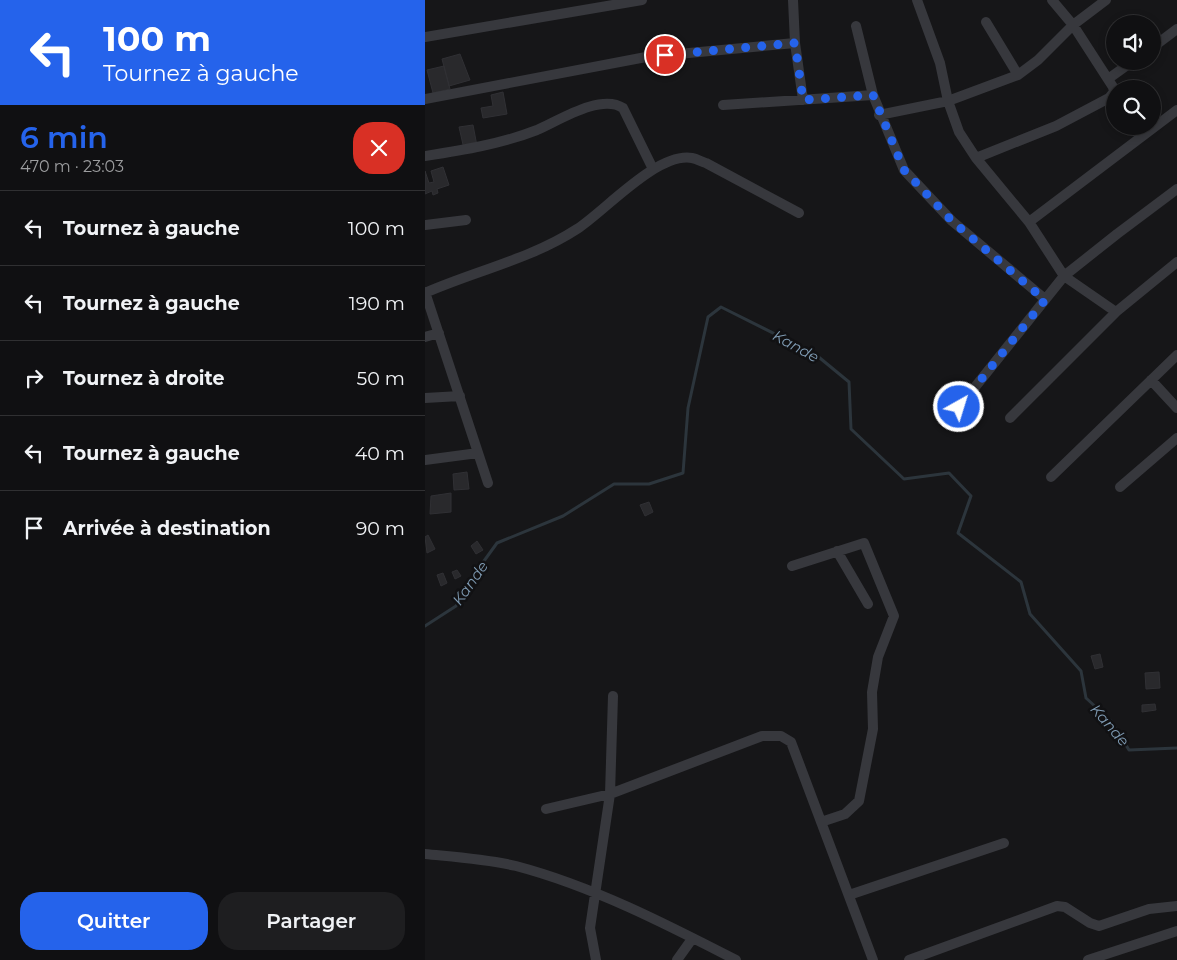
<!DOCTYPE html>
<html lang="fr">
<head>
<meta charset="utf-8">
<style>
  :root { --surface:#101012; --page:#1e1e20; --text:#f1f3f6; --muted:#9c9d9f; --line:#303032; --accent:#2563eb }
  body { margin:0; font-family:Montserrat,sans-serif; background:var(--page); color:var(--text); height:100vh; display:flex; flex-direction:column; font-size:19px; white-space:nowrap }
  * { box-sizing:border-box; margin:0 }
  p { font-size:16px; color:var(--muted) }
  .icon { flex:none; width:28px; height:28px; fill:none; stroke:currentColor; stroke-width:2; stroke-linecap:round; stroke-linejoin:round }
  .map { position:relative; flex:1; overflow:hidden }
  .panel { display:flex; flex-direction:column; background:var(--surface); width:425px }
  .panel>* { flex:none }
  .banner { background:#2563eb; color:#fff; overflow:hidden }
  .controls { position:absolute; left:681px; top:15px; display:grid; gap:10px }
  .controls a { display:grid; place-items:center; width:55px; height:55px; border-radius:50%; background:var(--surface); box-shadow:0 2px 8px #0003,0 0 0 1px var(--line); font-size:25px }
  .pin { position:absolute; display:grid; place-items:center; width:42px; height:42px; color:#fff; margin:-21px; border:2px solid #fff; border-radius:50%; box-shadow:0 1px 5px #0007 }
  .me { position:absolute; width:55px; margin:-28px; rotate:39deg; stroke-linejoin:round; filter:drop-shadow(0 0 4px #0008) }
  .turn { display:flex; align-items:center; gap:18px; height:105px; padding:0 20px; font-size:22px }
  .turn .icon { width:65px; height:65px; stroke-width:2.5 }
  .turn b { display:block; font-size:35px; line-height:42px }
  .round { display:grid; place-items:center; flex:none; width:52px; height:52px; border-radius:20px; background:var(--page) }
  .headline { display:flex; align-items:center; justify-content:space-between; height:85px; padding:0 20px }
  h1 { font-size:30px; font-weight:600; line-height:38px; color:var(--accent) }
  .action { display:flex; gap:10px; margin-top:auto; padding:10px 20px }
  .action a { flex:1; height:58px; border-radius:20px; background:var(--accent); color:#fff; font-size:20px; font-weight:600; line-height:58px; text-align:center }
  .action a+a { background:var(--page); color:var(--text) }
  ul { padding:0; list-style:none }
  li { display:flex; align-items:center; gap:15px; height:75px; padding:0 20px; border-top:1px solid var(--line) }
  li div { flex:1 }
  li b { display:block; font-size:19px }
  li em { font-style:normal }
  main { display:flex; flex:1; min-height:0 }
  .map>svg:first-child { display:block }
  .lines { fill:none; stroke-linecap:round; stroke-linejoin:round }
  .stream { stroke:#2c353c; stroke-width:3 }
  .building { fill:#29292c; stroke:#303034 }
  .minor { stroke:#37383d; stroke-width:10 }
  .route { stroke:#2563eb; stroke-width:9; stroke-dasharray:0 16.2 }
  .labels { text-anchor:middle; dominant-baseline:central; stroke-width:5; stroke-linejoin:round; paint-order:stroke }
  .water-label { font-size:15px; font-style:italic; fill:#7f9bb3; stroke:#111113 }
</style>
</head>
<body>
<main>
<section class="panel">
<div class="banner">
<div class="turn"><svg class="icon" aria-label="left" viewBox="0 0 24 24"><path d="M17 20v-9H6M10 6l-5 5 5 5"/></svg><div><b>100 m</b>Tournez à gauche</div></div>
</div>
<div class="headline"><div><h1>6 min</h1><p>470 m · 23:03</p></div><a class="round" style="background:#d93025;color:#fff"><svg class="icon" aria-label="close" viewBox="0 0 24 24"><path d="M6 6l12 12M18 6L6 18"/></svg></a></div>
<ul>
<li><svg class="icon" aria-label="left" viewBox="0 0 24 24"><path d="M17 20v-9H6M10 6l-5 5 5 5"/></svg><div><b>Tournez à gauche</b></div><em>100 m</em></li>
<li><svg class="icon" aria-label="left" viewBox="0 0 24 24"><path d="M17 20v-9H6M10 6l-5 5 5 5"/></svg><div><b>Tournez à gauche</b></div><em>190 m</em></li>
<li><svg class="icon" aria-label="right" viewBox="0 0 24 24"><path d="M7 20v-9h11M14 6l5 5-5 5"/></svg><div><b>Tournez à droite</b></div><em>50 m</em></li>
<li><svg class="icon" aria-label="left" viewBox="0 0 24 24"><path d="M17 20v-9H6M10 6l-5 5 5 5"/></svg><div><b>Tournez à gauche</b></div><em>40 m</em></li>
<li><svg class="icon" aria-label="arrive" viewBox="0 0 24 24"><path d="M6 21V4h12l-3 4 3 4H6"/></svg><div><b>Arrivée à destination</b></div><em>90 m</em></li>
</ul>
<div class="action"><a>Quitter</a><a>Partager</a></div>
</section>
<div class="map">
<svg width="752" height="960" viewBox="0 0 752 960">
  <rect width="100%" height="100%" fill="#161618"/>
  <g class="lines">
    <path class="stream" d="M0,626L31,606L51,572L72,543L138,516L189,484H224L258,473L263,408L283,317L296,307L390,354L424,382L426,429L479,479L524,473L546,496L533,533L596,582L605,614L656,671L661,698L686,721L704,750L752,748"/>
  </g>
  <path class="building" d="M35,54L45,80L24,86L17,59Z
    M19,66L25,89L8,93L2,70Z
    M78,92L82,114L58,118L56,108L68,106L66,95Z
    M48,125L52,146L39,149L34,127Z
    M18,167L24,185L12,189L13,193L8,195L7,191L0,194V171L4,183L9,182L6,171Z
    M42,472L44,489L29,490L28,474Z
    M26,493V512L5,514L6,496Z
    M224,502L228,512L220,516L215,505Z
    M3,535L10,549L2,553L0,537Z
    M52,541L58,550L51,554L46,546Z
    M32,570L36,576L30,579L27,572Z
    M18,573L22,583L16,586L12,575Z
    M675,654L678,667L670,669L666,656Z
    M734,672L735,688L721,689L720,673Z
    M730,704L731,710L717,712V705Z"/>
  <g class="lines">
    <path class="minor" d="M368,0L370,43L378,100
      M492,0L515,63L523,101L534,132L551,158L604,222L639,276L691,312
      M561,22L593,75
      M431,26L448,95L479,170L527,221L620,299
      M0,37L217,0
      M728,47L752,29
      M683,79L708,61
      M0,99L221,57L370,43
      M298,105L448,95
      M454,115L523,101L593,75L613,60L648,25L681,0
      M0,156C38,150 76,144 112,130C133,121 176,93 198,108L228,169
      M551,158L631,126L684,98L689,92L688,87L648,25L627,0
      M604,222L752,110
      M0,225L41,220
      M0,292L63,483
      M0,293C50,271 106,259 152,229C180,211 232,152 267,158C272,159 277,162 281,163L374,213
      M0,337L14,333
      M726,380L752,408
      M0,398L35,396
      M534,407L639,276L692,234L752,189
      M585,418L691,312L752,262
      M0,460L53,453
      M626,477L752,355
      M695,487L752,438
      M412,551L443,604
      M367,566L439,543L469,616L453,657L447,692L448,729L434,801L420,814L396,822
      M121,809L185,794L337,736H356L366,742L448,960
      M0,854C30,857 61,859 91,866C167,886 241,924 311,960
      M424,895L579,843
      M171,960L165,928L185,794L188,696
      M252,960L267,939
      M484,960L632,906L640,907L665,923L674,926L724,909L752,906
      M663,960L752,931"/>
  </g>
  <g class="lines">
    <path class="route" d="M240,55L370,43L378,100L448,95L479,170L527,221L620,300L534,407"/>
  </g>
  <g class="labels">
    <g class="water-label">
      <text transform="translate(371 346) rotate(29)">Kande</text>
      <text transform="translate(45 583) rotate(-55)">Kande</text>
      <text transform="translate(685 725) rotate(49)">Kande</text>
    </g>
  </g>
</svg>
<div class="controls">
<a><svg class="icon" aria-label="sound" viewBox="0 0 24 24"><path d="M4 9h4l5-4v14l-5-4H4zM17 9q2 3 0 6"/></svg></a>
<a><svg class="icon" aria-label="search" viewBox="0 0 24 24"><circle cx="10" cy="10" r="6"/><path d="M15 15l6 6"/></svg></a>
</div>
<div class="pin" style="left:240px;top:55px;background:#d93025"><svg class="icon" aria-label="arrive" viewBox="0 0 24 24"><path d="M6 21V4h12l-3 4 3 4H6"/></svg></div>
<svg class="me" style="left:534px;top:407px" viewBox="-20 -20 40 40"><circle r="17" fill="#2563eb" stroke="#fff" stroke-width="3"/><path d="M0-11L8 9 0 5-8 9z" fill="#fff"/></svg>
</div>
</main>
</body>
</html>
